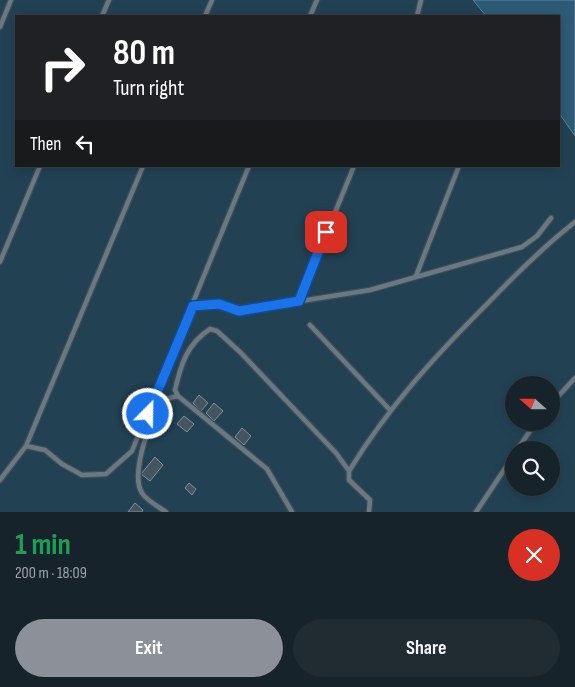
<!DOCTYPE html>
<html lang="en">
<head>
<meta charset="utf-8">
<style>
  :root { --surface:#17232a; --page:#202b32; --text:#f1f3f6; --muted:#9ea4a8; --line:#364047; --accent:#8c9099 }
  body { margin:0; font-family:"Sofia Sans Condensed",sans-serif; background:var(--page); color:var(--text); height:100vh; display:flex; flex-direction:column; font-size:19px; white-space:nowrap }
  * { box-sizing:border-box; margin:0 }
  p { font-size:16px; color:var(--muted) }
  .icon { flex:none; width:28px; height:28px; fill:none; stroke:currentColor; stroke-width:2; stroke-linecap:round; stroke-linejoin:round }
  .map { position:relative; height:512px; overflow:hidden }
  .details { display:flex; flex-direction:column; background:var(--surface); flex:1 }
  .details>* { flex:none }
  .guide { position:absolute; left:15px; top:15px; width:545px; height:152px; border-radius:0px; box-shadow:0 2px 12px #0003,0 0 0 1px var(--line); background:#202124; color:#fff; overflow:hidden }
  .needle { width:32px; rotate:291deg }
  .controls { position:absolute; left:505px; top:376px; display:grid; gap:10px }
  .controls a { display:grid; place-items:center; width:55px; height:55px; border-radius:50%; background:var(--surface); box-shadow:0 2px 12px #0003,0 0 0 1px var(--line); font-size:25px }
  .pin { position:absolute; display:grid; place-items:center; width:42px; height:42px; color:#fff; margin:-21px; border-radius:10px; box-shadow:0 2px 8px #0006 }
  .me { position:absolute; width:55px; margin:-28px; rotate:23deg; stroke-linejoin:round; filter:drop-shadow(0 0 4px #0008) }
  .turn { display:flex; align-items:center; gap:18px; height:105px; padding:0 15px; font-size:22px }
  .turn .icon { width:65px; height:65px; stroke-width:2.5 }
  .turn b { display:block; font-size:35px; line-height:42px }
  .then { display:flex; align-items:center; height:48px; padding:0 15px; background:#0003; gap:10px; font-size:19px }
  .round { display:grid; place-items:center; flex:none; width:52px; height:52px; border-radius:26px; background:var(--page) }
  .summary { display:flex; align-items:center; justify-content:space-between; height:85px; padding:0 15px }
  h1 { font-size:30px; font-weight:700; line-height:38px; color:#1e9e55 }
  .cta { display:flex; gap:10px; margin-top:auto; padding:10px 15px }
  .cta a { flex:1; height:58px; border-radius:30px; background:var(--accent); color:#fff; font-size:20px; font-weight:700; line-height:58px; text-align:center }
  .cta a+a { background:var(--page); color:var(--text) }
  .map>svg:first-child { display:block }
  .green { fill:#224254; fill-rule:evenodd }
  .water { fill:#2d5b76; stroke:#62859a }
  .building { fill:#455560; stroke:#7f909c }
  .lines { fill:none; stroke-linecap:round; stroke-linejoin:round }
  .lane-casing { stroke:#3f4d55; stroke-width:7 }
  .lane { stroke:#687984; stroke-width:4.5 }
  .route-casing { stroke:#114b97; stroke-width:12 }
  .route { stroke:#1a73e8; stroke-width:9 }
</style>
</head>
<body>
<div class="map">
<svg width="575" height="512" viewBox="0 0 575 512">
  <rect width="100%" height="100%" fill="#1f2f38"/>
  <path class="green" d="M0,0H473L486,16H16V166H559V113L575,136V512H0ZM514,385H551V422H514ZM514,450H551V488H514Z"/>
  <path class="water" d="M473,0H575V136L559,113V16H486Z"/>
  <path class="building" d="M199,395L208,403L201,411L193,403Z
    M214,403L223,411L214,421L206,413Z
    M184,416L194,424L187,432L177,424Z
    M242,428L251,436L244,445L235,437Z
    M155,457L163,465L150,481L141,474Z
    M189,483L196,489L192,495L185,488Z
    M135,503L143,510L142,512H128Z"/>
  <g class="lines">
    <defs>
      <path id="lane" d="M102,16L109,0
        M205,16L212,0
        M310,16L317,0
        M417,16L421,0
        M0,27L11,0
        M0,262L40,166
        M416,276L459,166
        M299,301L354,166
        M193,305L219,304L239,311L370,290L522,247L537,236L551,218
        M310,325L390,410
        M178,396L267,469L292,512
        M551,404L575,378
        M26,446L45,450L62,464L82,475L106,474L132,451L249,166
        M517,450L536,422
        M0,480L26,446L143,166
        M166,512C159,507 146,500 142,493C130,475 150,415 164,401C167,398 173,397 178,396L175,390C181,364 187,344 210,329L217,331L240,352L336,453L349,471
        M369,512L370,500L349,480V471C389,406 435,356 489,302C516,274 544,246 575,222
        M476,512L514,455"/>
    </defs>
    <use href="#lane" class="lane-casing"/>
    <use href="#lane" class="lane"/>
  </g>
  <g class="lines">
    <defs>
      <path id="route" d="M148,414L193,306L219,304L239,311L299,301L326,232"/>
    </defs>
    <use href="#route" class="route-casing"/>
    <use href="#route" class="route"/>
  </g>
</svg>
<div class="controls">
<a><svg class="needle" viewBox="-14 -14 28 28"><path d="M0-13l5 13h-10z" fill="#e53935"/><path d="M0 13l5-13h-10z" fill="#9ea4a8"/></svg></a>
<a><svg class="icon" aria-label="search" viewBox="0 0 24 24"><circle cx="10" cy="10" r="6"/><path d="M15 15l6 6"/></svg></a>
</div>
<div class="pin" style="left:326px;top:232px;background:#d93025"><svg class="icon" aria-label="arrive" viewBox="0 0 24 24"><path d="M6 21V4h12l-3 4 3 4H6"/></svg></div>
<svg class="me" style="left:148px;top:414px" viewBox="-20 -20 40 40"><circle r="17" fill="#1a73e8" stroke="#fff" stroke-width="3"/><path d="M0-11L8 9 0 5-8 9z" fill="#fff"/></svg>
<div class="guide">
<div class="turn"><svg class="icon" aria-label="right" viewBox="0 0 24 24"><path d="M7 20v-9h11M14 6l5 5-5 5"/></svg><div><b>80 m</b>Turn right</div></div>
<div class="then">Then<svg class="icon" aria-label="left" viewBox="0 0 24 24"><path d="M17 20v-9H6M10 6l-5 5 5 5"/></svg></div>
</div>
</div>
<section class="details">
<div class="summary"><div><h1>1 min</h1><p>200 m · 18:09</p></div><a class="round" style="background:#d93025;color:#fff"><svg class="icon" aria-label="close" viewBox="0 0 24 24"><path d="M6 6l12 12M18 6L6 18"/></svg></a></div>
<div class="cta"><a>Exit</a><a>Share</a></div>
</section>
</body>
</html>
